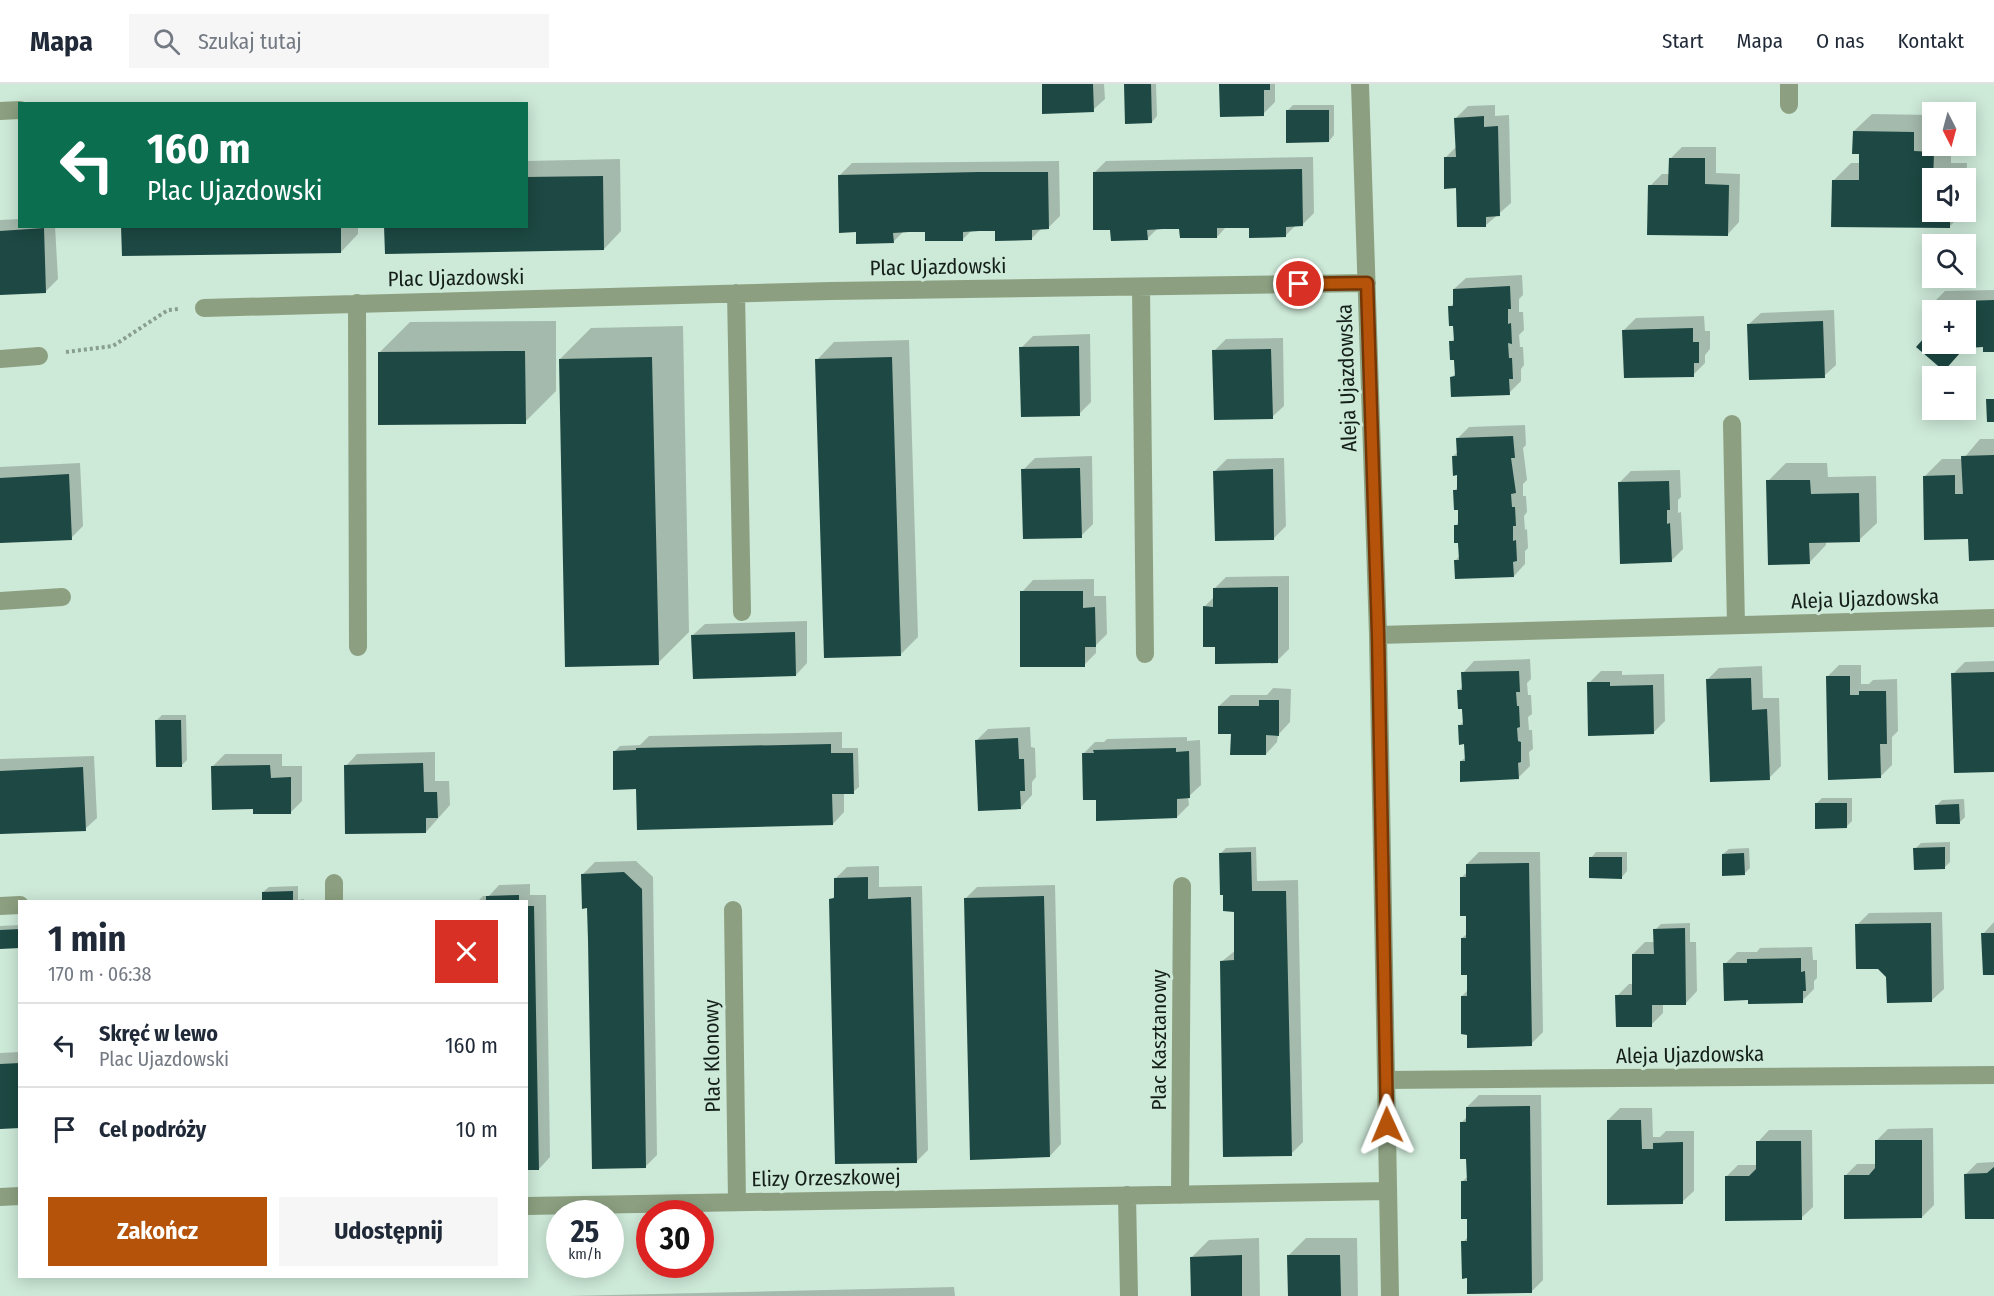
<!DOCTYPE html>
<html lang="pl">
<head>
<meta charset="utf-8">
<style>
  :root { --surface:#fff; --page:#f6f6f7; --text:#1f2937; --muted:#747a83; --line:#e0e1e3; --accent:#b45309 }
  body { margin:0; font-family:"Fira Sans Condensed",sans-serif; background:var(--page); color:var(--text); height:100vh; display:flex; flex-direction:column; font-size:22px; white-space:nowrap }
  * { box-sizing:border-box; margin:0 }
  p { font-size:20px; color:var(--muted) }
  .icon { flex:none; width:33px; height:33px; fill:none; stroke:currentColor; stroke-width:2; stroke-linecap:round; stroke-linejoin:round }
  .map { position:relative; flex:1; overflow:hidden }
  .side { position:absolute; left:18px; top:816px; width:510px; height:378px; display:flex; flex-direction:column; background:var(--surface); border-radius:0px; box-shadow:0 3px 15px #0003 }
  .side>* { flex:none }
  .banner { position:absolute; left:18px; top:18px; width:510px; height:126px; border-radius:0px; box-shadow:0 3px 15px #0003; background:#0b6e4f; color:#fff; overflow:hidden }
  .needle { width:39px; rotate:174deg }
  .tools { position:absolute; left:1922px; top:18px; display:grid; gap:12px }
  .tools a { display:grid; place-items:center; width:54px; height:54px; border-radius:0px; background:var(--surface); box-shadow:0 3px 15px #0003; font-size:30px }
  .speed { position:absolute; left:546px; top:1116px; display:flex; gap:12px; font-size:30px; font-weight:700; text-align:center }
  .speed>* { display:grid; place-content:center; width:78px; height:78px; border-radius:50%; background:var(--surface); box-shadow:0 3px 15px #0003; line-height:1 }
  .speed small { font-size:15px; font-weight:400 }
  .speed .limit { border:9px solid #d22; background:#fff; color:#111 }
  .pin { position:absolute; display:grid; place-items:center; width:51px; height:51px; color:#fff; margin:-26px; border:3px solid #fff; border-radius:50%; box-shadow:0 2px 6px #0007 }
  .me { position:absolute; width:66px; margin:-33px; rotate:359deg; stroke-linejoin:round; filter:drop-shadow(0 0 4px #0008) }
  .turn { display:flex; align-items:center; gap:21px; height:126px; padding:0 30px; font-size:27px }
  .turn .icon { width:78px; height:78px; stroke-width:2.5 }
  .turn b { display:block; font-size:42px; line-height:51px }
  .round { display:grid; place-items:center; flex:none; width:63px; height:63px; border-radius:0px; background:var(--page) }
  .headline { display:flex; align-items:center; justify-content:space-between; height:102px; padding:0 30px }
  h1 { font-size:36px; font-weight:700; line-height:45px }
  .cta { display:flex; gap:12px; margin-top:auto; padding:12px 30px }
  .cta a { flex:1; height:69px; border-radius:0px; background:var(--accent); color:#fff; font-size:24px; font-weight:700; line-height:69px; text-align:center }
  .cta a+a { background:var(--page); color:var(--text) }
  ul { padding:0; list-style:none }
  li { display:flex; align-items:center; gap:18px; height:84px; padding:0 30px; border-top:2px solid var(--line) }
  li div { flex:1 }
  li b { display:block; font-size:22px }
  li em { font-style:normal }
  header { display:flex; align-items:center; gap:36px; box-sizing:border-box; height:84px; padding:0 30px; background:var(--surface); border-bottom:2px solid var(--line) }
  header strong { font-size:28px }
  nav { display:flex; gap:33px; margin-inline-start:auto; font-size:21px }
  .search { width:420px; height:54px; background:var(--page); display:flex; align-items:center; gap:15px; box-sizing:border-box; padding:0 21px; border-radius:0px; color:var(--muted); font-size:22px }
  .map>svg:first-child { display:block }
  .shadow { fill:#0003 }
  .building { fill:#1d4843 }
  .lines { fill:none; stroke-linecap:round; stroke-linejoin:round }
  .path { stroke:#889e91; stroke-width:4; stroke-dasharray:3 3; stroke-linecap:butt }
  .minor { stroke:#8ca081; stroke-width:18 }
  .route-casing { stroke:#753606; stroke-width:15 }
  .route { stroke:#b45309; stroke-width:10 }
  .labels { text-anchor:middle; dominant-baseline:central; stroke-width:6; stroke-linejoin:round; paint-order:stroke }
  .street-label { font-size:21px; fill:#141f19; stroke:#cde9d8 }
</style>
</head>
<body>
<header>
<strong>Mapa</strong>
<div class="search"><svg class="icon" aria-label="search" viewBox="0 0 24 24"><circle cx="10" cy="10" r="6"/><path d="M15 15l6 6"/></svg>Szukaj tutaj</div>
<nav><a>Start</a><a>Mapa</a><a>O nas</a><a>Kontakt</a></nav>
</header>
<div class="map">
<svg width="1994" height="1212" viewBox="0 0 1994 1212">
  <rect width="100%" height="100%" fill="#cde9d8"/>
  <path class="shadow" d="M1043,0H1104L1105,15L1093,26Z
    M1126,0H1156L1157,32L1152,38Z
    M1220,0H1275V18L1263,30Z
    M1293,21H1334V51L1329,57L1288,26Z
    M1495,21V32L1509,31L1511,119L1486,141L1445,74L1457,62L1456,34L1468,22Z
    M1872,30L1931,31L1932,62H1951V79H1967L1965,127V94H1932V128H1964L1949,143L1833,97L1851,79H1861V69L1854,47Z
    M1682,63H1716V89L1740,90L1739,138L1728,150L1650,102L1662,90H1670V75Z
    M1313,73L1314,129L1302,141H1296L1286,151L1251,142L1226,143L1217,153L1181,144H1158L1147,155L1094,89L1106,77Z
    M620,75L621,147L604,165L526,142V77Z
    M1059,77L1060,132L1048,144H1042L1032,154L997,146H972L962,156L927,147H904L893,158L857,147L840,91L852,79Z
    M20,135V142H55L58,195L46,207L0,210V136Z
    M123,142H358V150L341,168Z
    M1522,191L1523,211L1519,215V228H1523L1524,246L1519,251L1520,263H1523L1524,281L1521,285V297L1509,309L1452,293L1456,289L1451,258L1456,253L1450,223L1455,218L1454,205L1466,194Z
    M1994,206V266L1984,262H1972L1967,267L1918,263L1932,247V260H1965V226H1934L1933,219L1945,207Z
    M1834,226L1836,281L1824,292L1749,240L1761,229Z
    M1704,232L1705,247H1710V265L1705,271V279L1693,291L1624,246L1636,234Z
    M556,237V307L525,338L379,269L410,238Z
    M683,242L689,548L658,579L560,275L591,244Z
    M1090,250L1091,318L1079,330L1021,264L1033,252Z
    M1283,254L1284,322L1272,333L1214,267L1226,255Z
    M909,256L918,553L901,570L817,276L834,258Z
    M1525,341L1526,361L1523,364L1527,396L1523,400V412H1526L1527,428L1524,432L1525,446L1527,445L1528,464L1525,467V480L1514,492L1456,476L1460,471L1455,442L1460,437L1454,407L1459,402L1458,390L1453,372L1458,368L1457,355L1469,343Z
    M1980,355H1994V475L1970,453L1924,393L1942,375H1963Z
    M1092,372L1093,440L1081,452L1023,386L1035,374Z
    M1284,374L1286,442L1274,454L1215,387L1227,375Z
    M80,379L83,442L71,454L0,458V383Z
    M1786,379H1827L1828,393L1876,392L1877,439L1859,456L1826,457V461L1809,479L1768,397Z
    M1680,386L1681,413L1678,416V429L1681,428L1683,465L1671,477L1619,399L1631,387Z
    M1289,492V565L1277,577L1216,561L1204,523L1214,513V505L1226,493Z
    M1094,495V512H1106L1107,550L1096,561V569L1084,581L1022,508L1033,496Z
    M807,537V579L796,591L693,551L705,540Z
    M1530,575L1531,595L1527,599L1528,611H1531L1532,630L1528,633L1529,646H1532L1533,665L1529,668L1530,682L1518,694L1461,677L1466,673L1465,658L1460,641L1464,637L1459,606L1463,602V589L1474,577Z
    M1994,577V686L1953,590L1965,578Z
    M1839,581H1861V600H1869L1873,596L1897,595L1898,647L1892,653V681L1880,693L1827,593Z
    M1762,582L1763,614H1779L1781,682L1769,694L1707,596L1719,584Z
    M1601,587H1622V591L1664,590L1665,637L1653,649L1589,599Z
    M1273,604L1291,605L1290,638L1278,651L1277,658L1266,670L1232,649L1219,622L1231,611H1267Z
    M162,631H186L187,676L181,682L156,637Z
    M1030,643L1031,663L1035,664L1036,693L1032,698V711L1021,723L976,657L988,645Z
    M842,648V664H858L859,703L853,708H844V728L833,740L638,701L615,667L620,662L640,661L649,652Z
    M1187,653V657L1200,656L1201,701L1188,713L1189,721L1177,733L1097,715L1083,670L1095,658H1104L1107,655Z
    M435,668V697H449L450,721L426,748L346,682L357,670Z
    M225,670H282V682H302V717L290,729L254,724L213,682Z
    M94,672L97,734L85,745L0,749V675Z
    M1822,714H1852V737L1847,742L1816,720Z
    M1964,715L1965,733L1960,738L1937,721L1942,716Z
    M1950,758V778L1944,784L1915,765L1921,759Z
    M1256,763L1257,797L1298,796L1303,1058L1291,1070L1221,878L1236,866L1235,826L1224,810L1220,770L1226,764Z
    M1749,764L1750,784L1744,790L1723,770L1729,765Z
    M1479,768H1540L1543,948L1531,960L1462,912L1468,906V889L1462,854L1468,849L1467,830L1461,794L1467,788V780Z
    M1596,768H1627V787L1622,793L1591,774Z
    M636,777L653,793L657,1071L646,1082L588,823L583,790L595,778Z
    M879,782V803L922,802L928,1066L916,1078L831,816L836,811L835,795L847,783Z
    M530,800V811H546L550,1073L539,1085H526V818H477L483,812H489L499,801Z
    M1055,801L1061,1060L1050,1072L965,815L977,803Z
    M298,802V816L304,815L305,818H225L263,816V808L269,803Z
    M1942,828L1944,905L1932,916L1887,892L1857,841L1869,829Z
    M1994,838V889L1983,850Z
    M1690,839V858H1696L1697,907L1686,919L1663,920V929L1651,941L1617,912L1629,900H1634L1633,870L1645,858H1655V846L1661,840Z
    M20,841V863L0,864V842Z
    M1812,863L1813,876H1817V894L1814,897V905L1802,917L1749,915L1725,880L1737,868H1757L1760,864Z
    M20,968V1043H0V969Z
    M1479,1011H1541L1543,1196L1531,1208L1463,1158L1469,1152L1468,1133L1462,1098L1468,1092V1074L1461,1039L1467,1033V1023Z
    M1620,1024H1652L1653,1053H1660L1666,1047H1694V1107L1682,1118L1608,1036Z
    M1933,1044L1934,1121L1922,1133L1845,1092L1857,1080H1877L1876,1057L1888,1045Z
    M1769,1046H1812L1813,1123L1801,1134L1726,1093L1738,1081H1758V1058Z
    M1994,1078V1133L1966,1090L1977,1079Z
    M1259,1154L1260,1212H1192L1191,1174L1209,1156Z
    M1306,1154H1357L1358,1212H1289L1288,1172Z
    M954,1203L955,1212H568Z"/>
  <path class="building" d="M1042,0H1093L1094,28L1042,30Z
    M1124,0H1151L1152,39L1125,40Z
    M1219,0H1270V6H1264V32L1220,33Z
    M1286,26H1329V58L1286,59Z
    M1484,32V43L1498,42L1500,132L1486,133V143H1457L1456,104L1444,105V73H1456L1454,34Z
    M1853,47L1914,48V67L1934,68L1932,128H1950V144L1831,143L1832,96H1859V70H1852Z
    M1669,74H1705V100L1729,101L1728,152L1647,151L1648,101H1668Z
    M1302,85L1303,142L1286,143V153L1249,154V144H1217V154H1180L1179,145H1163L1147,146L1148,156L1111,157L1110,146H1093V88Z
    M979,88H1048L1049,145L1032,146V156L995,157V147H979L963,148V157H925V148H909L893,149L894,159L856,160V148L839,149L838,91Z
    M603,92L604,166L385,170L384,142H526V93Z
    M121,142H341V169L122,172Z
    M44,144L46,209L0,211V147Z
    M1510,202L1511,225H1508V240L1511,239L1512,260L1508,259L1509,274H1512L1513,295H1509L1510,311L1451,313L1450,293L1455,292L1454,276H1450L1449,257H1454L1453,242H1449L1448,222H1453V205Z
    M1994,216V268H1983V263L1967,264L1968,269H1960L1944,287L1916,263L1932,245V260H1965V226H1932V218Z
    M1823,237L1825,294L1749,296L1747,240Z
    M1693,244V258H1699V279H1694V293L1624,294L1622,246Z
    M1079,262L1080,332L1021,333L1019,263Z
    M1271,265L1273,335L1214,336L1212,266Z
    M525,267L526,340L378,341V268Z
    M652,273L659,581L565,583L559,275Z
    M892,273L901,572L824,574L815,275Z
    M1986,315H1994V338H1987Z
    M1513,352L1515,374H1511L1516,409L1511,410L1512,423H1515L1516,442H1513V457L1516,456L1517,477L1513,478L1514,493L1455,495L1454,476H1459L1458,459H1454V441H1458V426H1454L1453,406H1457V391L1453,392L1452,372H1457L1456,354Z
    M1994,371V476L1969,477L1968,455L1924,456L1923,392L1955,391V410H1963L1961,372Z
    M1080,384L1082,454L1023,455L1021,385Z
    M1273,385L1274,456L1215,457L1213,387Z
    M69,390L72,456L0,459V394Z
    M1766,396H1810L1811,410L1859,409L1860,458L1809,459L1810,480L1768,481Z
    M1669,397L1670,426H1667V440L1670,439L1672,478L1620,480L1618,398Z
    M1278,503V579L1215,580V563H1203V522L1213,523V504Z
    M1020,507H1083V524L1095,523L1096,563H1085V583H1020Z
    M795,548L796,592L693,595L691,551Z
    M1519,587L1520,608H1516L1517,622H1519L1520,643L1517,644L1518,657L1521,658V678L1518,679L1519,695L1460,698V677H1465L1464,660L1459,661L1458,641H1463L1462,625H1458L1457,606H1462L1461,588Z
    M1994,588V688L1954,689L1951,589Z
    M1826,592H1850V611H1859V607H1886L1887,660H1880L1881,694L1828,696Z
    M1751,594L1752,626L1767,625L1770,696L1710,698L1706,595Z
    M1587,598H1610V602L1653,601L1654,650L1588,652Z
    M1259,616H1279V652L1266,651V671H1230L1231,650H1218V622H1259Z
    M155,636H181L182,683H156Z
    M1018,654L1019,675H1024L1025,707H1020L1021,725L978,727L975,656Z
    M831,660V669H853L854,710H832L833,741L637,746L636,705L613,706V667L636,666V664Z
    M1176,664V668L1189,667L1190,714L1177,715V734L1096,737V716H1083L1082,669H1094L1093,666Z
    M423,679L424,708H437L438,734H426V749L345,750L344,681Z
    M270,681L271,694L291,693V730H253V725L212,726L211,682Z
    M83,683L86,747L0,750V687Z
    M1815,719H1847V744L1815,745Z
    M1959,720L1960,740H1936L1935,721Z
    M1945,763V785L1914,786L1913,764Z
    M1251,768L1252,807H1286L1292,1072L1223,1073L1220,877L1234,876V828L1223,827V811H1220L1219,769Z
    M1744,769L1745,791L1722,792V770Z
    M1589,773H1622V795L1589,794Z
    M1529,779L1532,962L1467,964V951L1461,950V912H1467V891H1461V854H1466V832H1460V793H1466V780Z
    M624,788L642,805L646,1084L592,1085L588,856L587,824L582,825L581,790Z
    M868,793V815L911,813L917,1079L835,1080L829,815L834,814V794Z
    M293,807V818H262V808Z
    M519,811V818H486V812Z
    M1044,812L1050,1073L970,1076L964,814Z
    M526,822H534L539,1086H526Z
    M1931,839L1932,918L1887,919L1886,893L1878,885H1856L1855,840Z
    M1685,844L1686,921H1652V943H1616L1615,911H1632V870H1654L1653,845Z
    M20,845V864L0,865V846Z
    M1981,849H1994V891H1983Z
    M1801,874V888L1805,887L1806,907H1803V919L1748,920V916L1724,917L1723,879H1747V875Z
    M20,979V1044L0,1045V980Z
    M1530,1022L1532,1209L1467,1210V1194L1462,1195L1461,1157H1467V1135H1461V1097H1467L1466,1075H1460V1038H1466V1023Z
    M1607,1036H1641L1642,1065H1653V1059L1683,1058V1120L1607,1121Z
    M1875,1056H1922V1134L1844,1135V1091H1869L1875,1084Z
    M1756,1057H1801L1802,1136L1725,1137V1092H1749L1756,1085Z
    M1994,1083V1135H1965L1964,1090L1987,1089Z
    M1242,1171V1212H1191L1190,1173Z
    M1287,1171H1340L1341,1212H1288Z"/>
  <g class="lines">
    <path class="path" d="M66,268L113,262L168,226L179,225"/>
    <path class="minor" d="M1360,0L1378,551L1390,1212
      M1789,21V0
      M0,27L20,26
      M1141,203L1145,570
      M736,209L742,528
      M357,219L358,563
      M204,224L831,207L1367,199
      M0,275L39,272
      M1732,340L1736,541
      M0,517L62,513
      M1378,551L1994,534
      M334,799V818
      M0,822L20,821
      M733,826L737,1118
      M1386,996L1994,991
      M1127,1111L1129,1212
      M1180,1111L1182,802
      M0,1113L20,1112
      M526,1122L1388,1107"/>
  </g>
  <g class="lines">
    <defs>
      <path id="route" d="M1299,200L1367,199L1378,550L1387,1041"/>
    </defs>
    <use href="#route" class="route-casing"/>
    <use href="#route" class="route"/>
  </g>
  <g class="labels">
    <g class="street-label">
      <text transform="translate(938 183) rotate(-1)">Plac Ujazdowski</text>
      <text transform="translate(456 194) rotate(-1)">Plac Ujazdowski</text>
      <text transform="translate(1347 294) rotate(-92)">Aleja Ujazdowska</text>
      <text transform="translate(1865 515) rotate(-2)">Aleja Ujazdowska</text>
      <text transform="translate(1159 956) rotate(-90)">Plac Kasztanowy</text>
      <text transform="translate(1690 971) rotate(-1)">Aleja Ujazdowska</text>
      <text transform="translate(712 972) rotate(-91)">Plac Klonowy</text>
      <text transform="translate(826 1094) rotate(-1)">Elizy Orzeszkowej</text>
    </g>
  </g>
</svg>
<div class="tools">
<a><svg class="needle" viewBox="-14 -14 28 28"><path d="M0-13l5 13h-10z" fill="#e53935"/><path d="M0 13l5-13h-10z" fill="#747a83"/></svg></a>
<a><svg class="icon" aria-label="sound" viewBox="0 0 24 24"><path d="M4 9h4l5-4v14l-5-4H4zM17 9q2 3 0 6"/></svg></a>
<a><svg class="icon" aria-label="search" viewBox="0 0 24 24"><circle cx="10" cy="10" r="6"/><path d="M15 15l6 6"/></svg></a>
<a>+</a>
<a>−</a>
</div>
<div class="speed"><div>25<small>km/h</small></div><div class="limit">30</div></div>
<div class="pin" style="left:1299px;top:200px;background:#d93025"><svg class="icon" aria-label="arrive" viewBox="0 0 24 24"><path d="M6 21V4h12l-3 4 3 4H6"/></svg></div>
<svg class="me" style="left:1387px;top:1041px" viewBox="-20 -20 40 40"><path d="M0-17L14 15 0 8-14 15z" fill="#b45309" stroke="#fff" stroke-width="4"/></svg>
<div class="banner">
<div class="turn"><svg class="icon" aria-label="left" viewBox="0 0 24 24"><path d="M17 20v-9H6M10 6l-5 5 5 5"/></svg><div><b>160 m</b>Plac Ujazdowski</div></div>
</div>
<section class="side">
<div class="headline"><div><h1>1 min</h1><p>170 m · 06:38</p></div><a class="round" style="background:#d93025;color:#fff"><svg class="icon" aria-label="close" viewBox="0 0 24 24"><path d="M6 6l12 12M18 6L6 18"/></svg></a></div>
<ul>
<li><svg class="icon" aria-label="left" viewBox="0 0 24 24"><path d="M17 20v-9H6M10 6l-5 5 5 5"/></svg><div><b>Skręć w lewo</b><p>Plac Ujazdowski</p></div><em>160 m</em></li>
<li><svg class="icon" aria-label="arrive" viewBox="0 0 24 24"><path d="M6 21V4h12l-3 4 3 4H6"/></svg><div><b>Cel podróży</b></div><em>10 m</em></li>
</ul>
<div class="cta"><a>Zakończ</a><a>Udostępnij</a></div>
</section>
</div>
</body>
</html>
